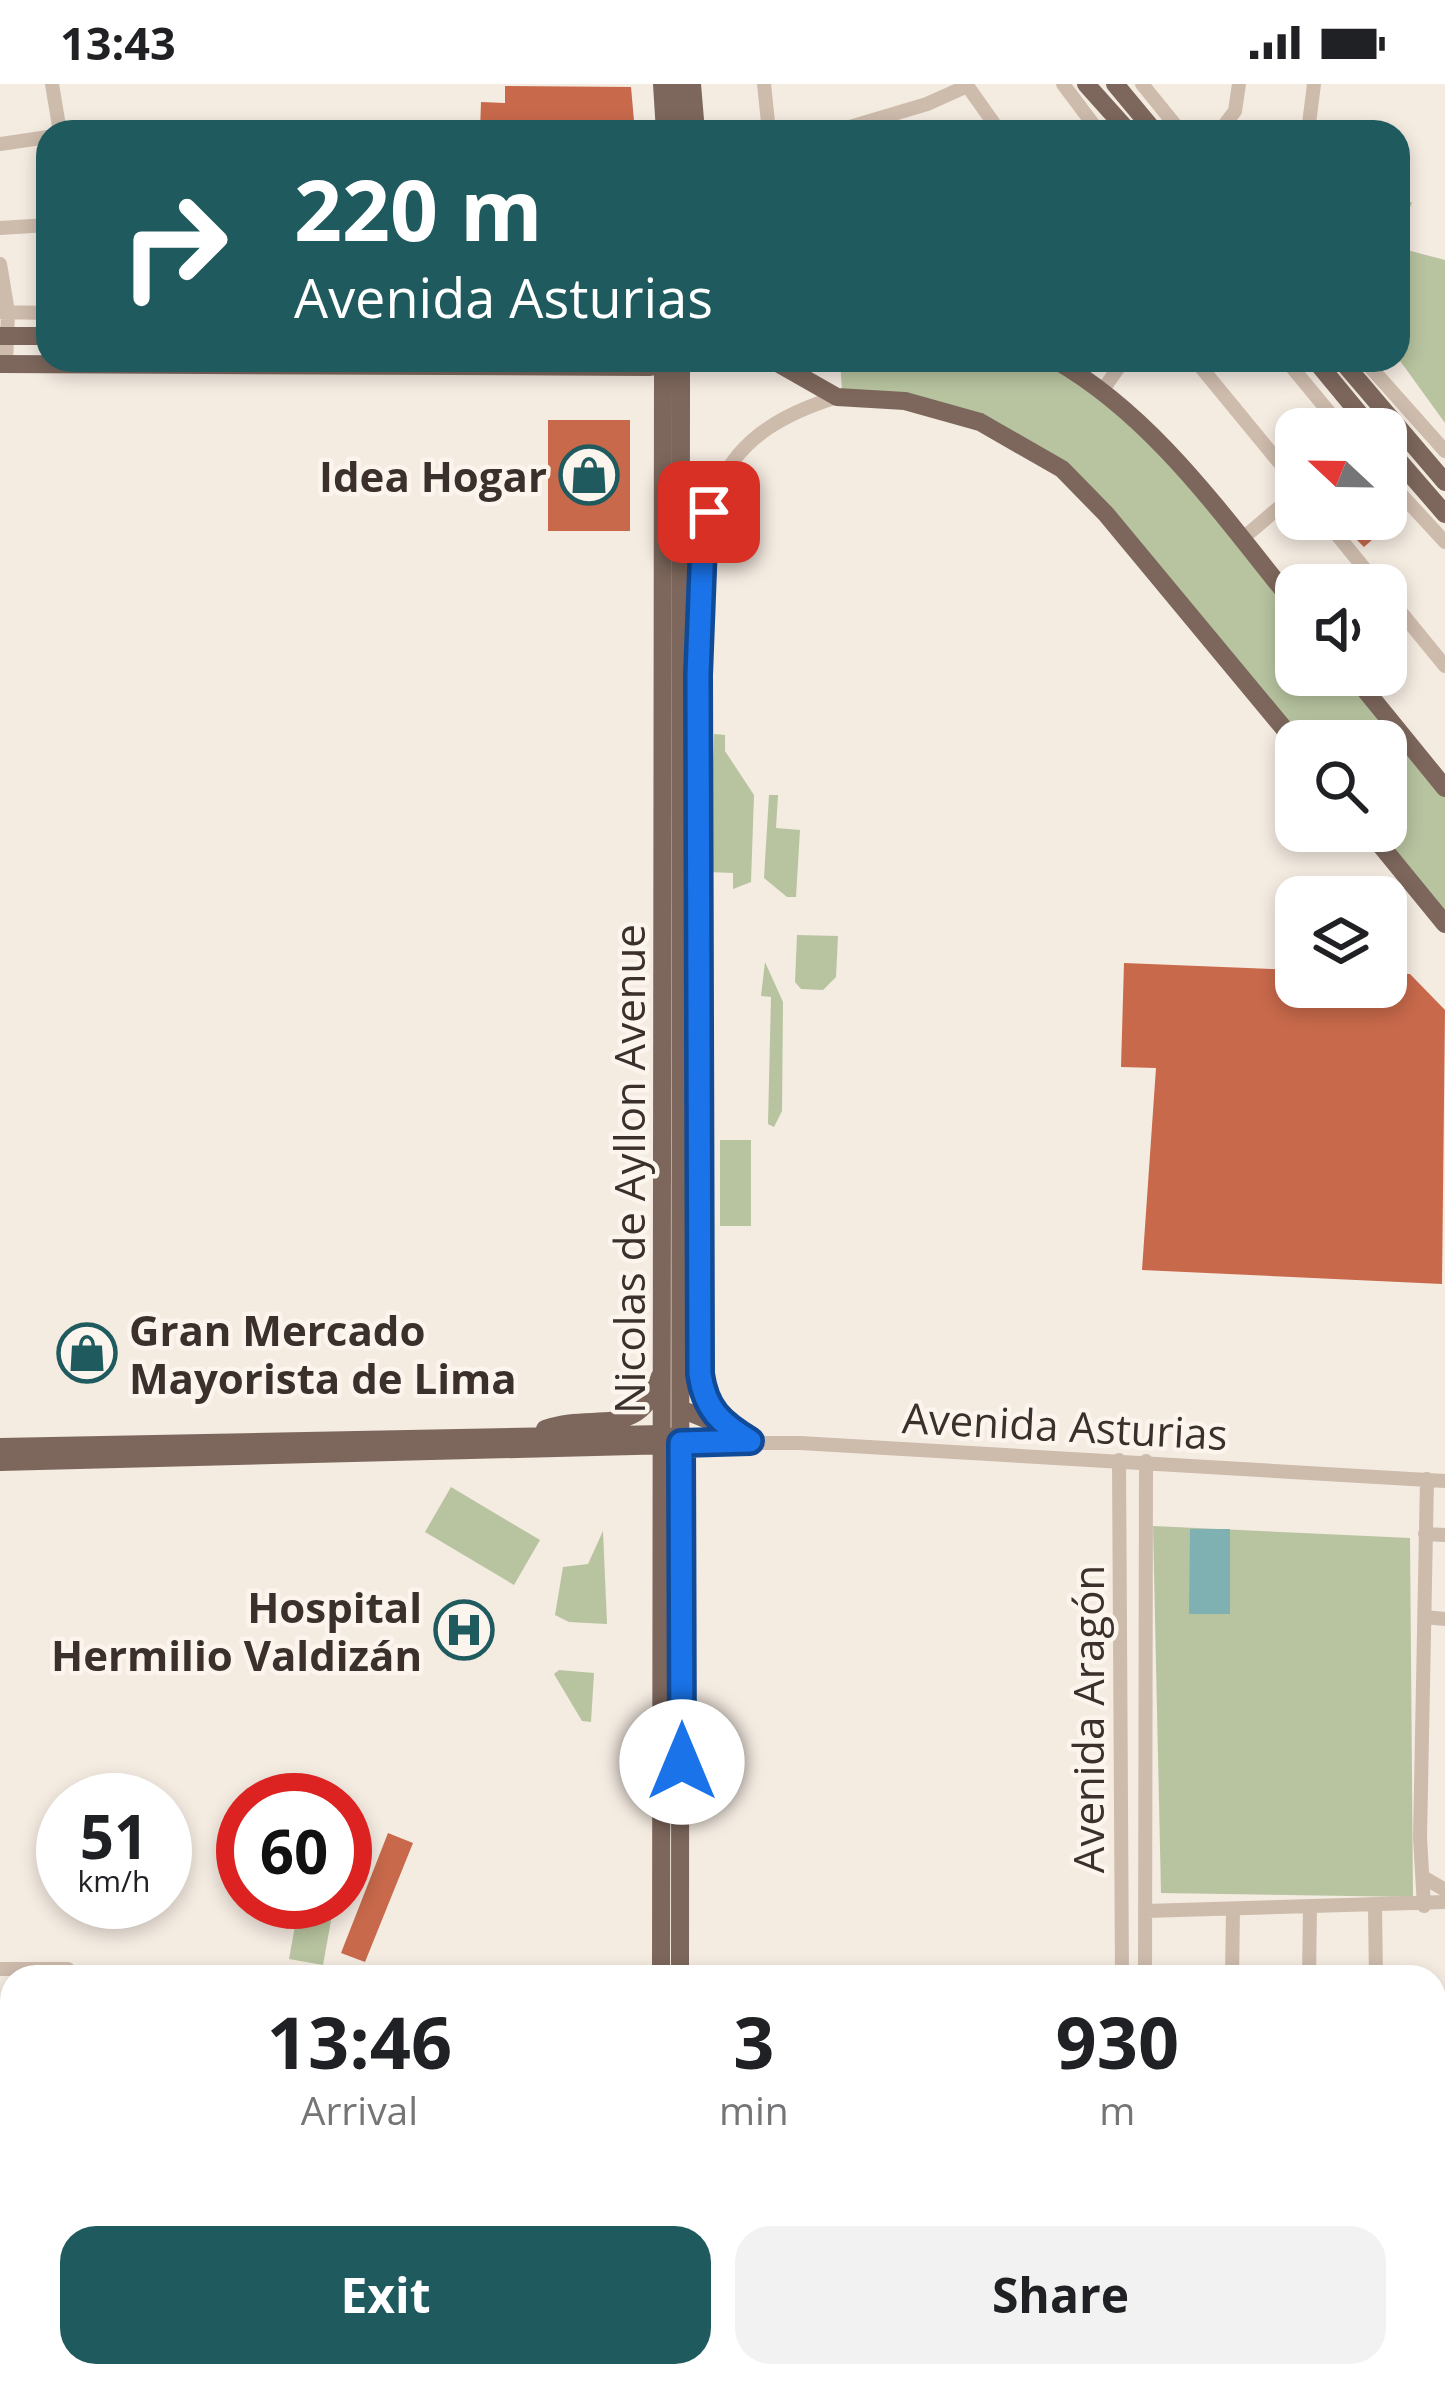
<!DOCTYPE html>
<html lang="en">
<head>
<meta charset="utf-8">
<style>
  :root { --surface:#fff; --page:#f2f2f2; --text:#202124; --muted:#757577; --accent:#1f5a5e }
  body { margin:0; font-family:"Open Sans",sans-serif; background:var(--page); color:var(--text); height:100vh; display:flex; flex-direction:column; font-size:45px; white-space:nowrap }
  * { box-sizing:border-box; margin:0 }
  p { font-size:39px; color:var(--muted) }
  .icon { flex:none; width:66px; height:66px; fill:none; stroke:currentColor; stroke-width:2; stroke-linecap:round; stroke-linejoin:round }
  .map { position:relative; flex:1; overflow:hidden }
  .side { position:absolute; left:0px; top:1881px; width:1446px; height:423px; display:flex; flex-direction:column; background:var(--surface); border-radius:36px 36px 0 0; box-shadow:0 6px 18px #0003 }
  .side>* { flex:none }
  .hud { position:absolute; left:36px; top:36px; width:1374px; height:252px; border-radius:36px; box-shadow:0 6px 18px #0003; background:#1f5a5e; color:#fff; overflow:hidden }
  .needle { width:78px; rotate:292deg }
  .fabs { position:absolute; left:1275px; top:324px; display:grid; gap:24px }
  .fabs a { display:grid; place-items:center; width:132px; height:132px; border-radius:24px; background:var(--surface); box-shadow:0 6px 18px #0003; font-size:60px }
  .speed { position:absolute; left:36px; top:1689px; display:flex; gap:24px; font-size:60px; font-weight:700; text-align:center }
  .speed>* { display:grid; place-content:center; width:156px; height:156px; border-radius:50%; background:var(--surface); box-shadow:0 6px 18px #0003; line-height:1 }
  .speed small { font-size:30px; font-weight:400 }
  .speed .limit { border:18px solid #d22; background:#fff; color:#111 }
  .pin { position:absolute; display:grid; place-items:center; width:102px; height:102px; color:#fff; margin:-51px; border-radius:24px; box-shadow:0 6px 18px #0006 }
  .me { position:absolute; width:132px; margin:-66px; rotate:0deg; stroke-linejoin:round; filter:drop-shadow(0 0 9px #0008) }
  .turn { display:flex; align-items:center; gap:42px; height:252px; padding:0 60px; font-size:54px }
  .turn .icon { width:156px; height:156px; stroke-width:2.5 }
  .turn b { display:block; font-size:84px; line-height:102px }
  .eta { display:flex; justify-content:space-evenly; align-items:center; height:204px; text-align:center }
  .eta b { font-size:72px; font-weight:700; line-height:84px }
  .button { display:flex; gap:24px; margin-top:auto; padding:24px 60px }
  .button a { flex:1; height:138px; border-radius:36px; background:var(--accent); color:#fff; font-size:48px; font-weight:700; line-height:138px; text-align:center }
  .button a+a { background:var(--page); color:var(--text) }
  .status { display:flex; justify-content:space-between; align-items:center; height:84px; padding:0 60px; background:var(--surface); direction:ltr }
  .status svg { height:33px; fill:currentColor }
  .map>svg:first-child { display:block }
  .green { fill:#b8c4a0 }
  .water { fill:#7fb0b2 }
  .building { fill:#c8694b }
  .lines { fill:none; stroke-linecap:round; stroke-linejoin:round }
  .minor { stroke:#cdbbac; stroke-width:14 }
  .major { stroke:#7d675c; stroke-width:18 }
  .route-casing { stroke:#114b97; stroke-width:30 }
  .route { stroke:#1a73e8; stroke-width:21 }
  .labels { text-anchor:middle; dominant-baseline:central; stroke-width:9; stroke-linejoin:round; paint-order:stroke }
  .poi-label { font-size:42px; font-weight:bold; fill:#3b302b; stroke:#fbf5ee; text-anchor:end }
  .street-label { font-size:42px; fill:#3b302b; stroke:#fbf5ee }
</style>
</head>
<body>
<div class="status"><b>13:43</b><svg viewBox="0 0 49 12"><path d="M0 12V9h3v3zM5 12V6h3v6zM10 12V3h3v9zM15 12V0h3v12zM26 1h20v11H26zM47 4h2v5h-2z"/></svg></div>
<div class="map">
<svg width="1445" height="2302" viewBox="0 0 1445 2302">
  <rect width="100%" height="100%" fill="#f4ebe1"/>
  <path class="green" d="M1398,111L1412,119L1401,143L1407,166L1445,176V339L1398,274Z
    M840,276H1043L1061,285L1129,332L1296,529V591H1346L1445,711V840L1369,747H1386V657H1296L1060,376C992,330 924,308 842,306Z
    M714,650L725,651V667L754,711L751,798L733,805V789L709,788Z
    M769,711H778L776,744L800,746L796,813H787L764,794Z
    M797,851L838,852L836,893L823,906L801,905L795,898Z
    M765,878L783,918L782,1027L774,1043L768,1040L771,913L761,912Z
    M720,1056H751V1142H720Z
    M451,1403L540,1456L514,1501L425,1448Z
    M1153,1442L1410,1454L1413,1813L1161,1809Z
    M603,1447L607,1540L569,1538L555,1531L563,1483L588,1480Z
    M559,1586L594,1589L591,1638L582,1637L554,1590Z
    M298,1825L332,1831L323,1881L289,1875Z"/>
  <path class="water" d="M1190,1445H1230V1530H1189Z"/>
  <path class="building" d="M505,2L631,3L635,48H480L481,18L505,19Z
    M548,336H630V447H548Z
    M1386,418L1399,432L1364,463L1351,450L1368,435H1386Z
    M1124,879L1296,886V903H1386V890H1410L1445,926L1442,1200L1142,1186L1156,984L1121,983Z
    M388,1749L413,1759L365,1878L341,1869Z
    M542,2292H621V2302H542Z"/>
  <g class="lines">
    <path class="minor" d="M52,0L60,48
      M764,0L769,48
      M966,0L1000,48
      M1063,0L1099,48
      M1142,0L1181,48
      M833,48L927,20L967,2
      M1219,48L1235,27L1239,0
      M1308,48L1314,0
      M0,60L48,53
      M0,144L48,141
      M0,180L8,228L6,280
      M0,228L48,229
      M1195,276L1296,399
      M1286,276L1343,345
      M1364,276L1445,367
      M1102,307L1124,276
      M1386,394L1445,458
      M720,400C742,351 789,328 837,313
      M1324,435L1378,501
      M705,449L698,591L700,1290C704,1325 720,1339 750,1357
      M1242,455L1296,409
      M1386,510L1445,582
      M681,1359H800L1445,1397
      M1119,1376L1122,1893
      M1425,1450L1445,1451
      M1425,1533L1445,1535
      M1423,1793L1445,1806
      M1424,1822L1420,1754L1427,1395
      M1375,1823L1376,1893
      M1145,1827L1445,1818
      M0,1885H68L69,1893
      M1145,1893L1146,1377
      M1232,1893L1233,1825
      M1309,1893L1310,1823
      M1434,2140L1445,2138
      M1434,2196L1445,2298
      M71,2292L72,2302
      M84,2292V2302
      M1133,2292L1134,2302
      M1205,2292L1207,2302
      M1367,2292L1368,2302"/>
    <path class="major" d="M662,0L665,48
      M678,0L681,48
      M692,0L696,48
      M1086,0L1129,48
      M1115,0L1155,48
      M0,252H48
      M772,276L837,313L905,317L980,338L1062,385L1106,430L1296,659
      M1055,276C1155,333 1224,434 1296,522
      M1315,276L1372,345
      M1341,276L1445,398
      M0,280L650,283
      M1386,362L1445,430
      M690,479L703,427L723,392
      M1353,591L1445,704
      M1369,747L1445,840
      M681,1325L725,1343
      M545,1345C595,1327 639,1358 660,1292
      M0,1363L664,1350L671,1354
      M0,1378L673,1361
      M661,1893L663,276
      M680,1893L681,276
      M0,2201L12,2202
      M0,2248H12
      M649,2302V2292
      M664,2302V2292
      M680,2302V2292"/>
  </g>
  <g class="lines">
    <defs>
      <path id="route" d="M682,1678L681,1359L750,1357C720,1339 705,1325 700,1290L698,591L703,460L709,428"/>
    </defs>
    <use href="#route" class="route-casing"/>
    <use href="#route" class="route"/>
  </g>
  <defs>
    <symbol id="shop-ring" viewBox="-11 -11 22 22"><circle r="9.5" fill="#fbf5ee" stroke="#1f5a5e" stroke-width="1.5"/><path d="M-5-2.5h2.3a2.7 3.5 0 0 1 5.4 0H5L5.5 6h-11ZM-1.5-2.5h3a1.5 2.3 0 0 0-3 0Z" fill="#1f5a5e"/></symbol>
    <symbol id="hospital-ring" viewBox="-11 -11 22 22"><circle r="9.5" fill="#fbf5ee" stroke="#1f5a5e" stroke-width="1.5"/><path d="M-5-5h3v3.5h4V-5h3V5h-3V1.5h-4V5h-3Z" fill="#1f5a5e"/></symbol>
  </defs>
  <g fill-rule="evenodd">
    <use href="#shop-ring" x="556" y="358" width="66" height="66"/>
    <use href="#shop-ring" x="54" y="1236" width="66" height="66"/>
    <use href="#hospital-ring" x="431" y="1513" width="66" height="66"/>
  </g>
  <g class="labels">
    <g class="poi-label">
      <text x="547" y="391">Idea Hogar</text>
      <text x="129" y="1245" text-anchor="start">Gran Mercado<tspan x="129" dy="48">Mayorista de Lima</tspan></text>
      <text x="422" y="1522">Hospital<tspan x="422" dy="48">Hermilio Valdizán</tspan></text>
    </g>
    <g class="street-label">
      <text transform="translate(628 1085) rotate(-90)">Nicolas de Ayllon Avenue</text>
      <text transform="translate(1065 1341) rotate(3)">Avenida Asturias</text>
      <text transform="translate(1087 1635) rotate(-90)">Avenida Aragón</text>
    </g>
  </g>
</svg>
<div class="fabs">
<a><svg class="needle" viewBox="-14 -14 28 28"><path d="M0-13l5 13h-10z" fill="#e53935"/><path d="M0 13l5-13h-10z" fill="#757577"/></svg></a>
<a><svg class="icon" aria-label="sound" viewBox="0 0 24 24"><path d="M4 9h4l5-4v14l-5-4H4zM17 9q2 3 0 6"/></svg></a>
<a><svg class="icon" aria-label="search" viewBox="0 0 24 24"><circle cx="10" cy="10" r="6"/><path d="M15 15l6 6"/></svg></a>
<a><svg class="icon" aria-label="layers" viewBox="0 0 24 24"><path d="M12 4l9 5-9 5-9-5zM3 14l9 5 9-5"/></svg></a>
</div>
<div class="speed"><div>51<small>km/h</small></div><div class="limit">60</div></div>
<div class="pin" style="left:709px;top:428px;background:#d93025"><svg class="icon" aria-label="arrive" viewBox="0 0 24 24"><path d="M6 21V4h12l-3 4 3 4H6"/></svg></div>
<svg class="me" style="left:682px;top:1678px" viewBox="-20 -20 40 40"><circle r="19" fill="#fff"/><path d="M0-13L10 11 0 6-10 11z" fill="#1a73e8"/></svg>
<div class="hud">
<div class="turn"><svg class="icon" aria-label="right" viewBox="0 0 24 24"><path d="M7 20v-9h11M14 6l5 5-5 5"/></svg><div><b>220 m</b>Avenida Asturias</div></div>
</div>
<section class="side">
<div class="eta">
<div><b>13:46</b><p>Arrival</p></div>
<div><b>3</b><p>min</p></div>
<div><b>930</b><p>m</p></div>
</div>
<div class="button"><a>Exit</a><a>Share</a></div>
</section>
</div>
</body>
</html>
